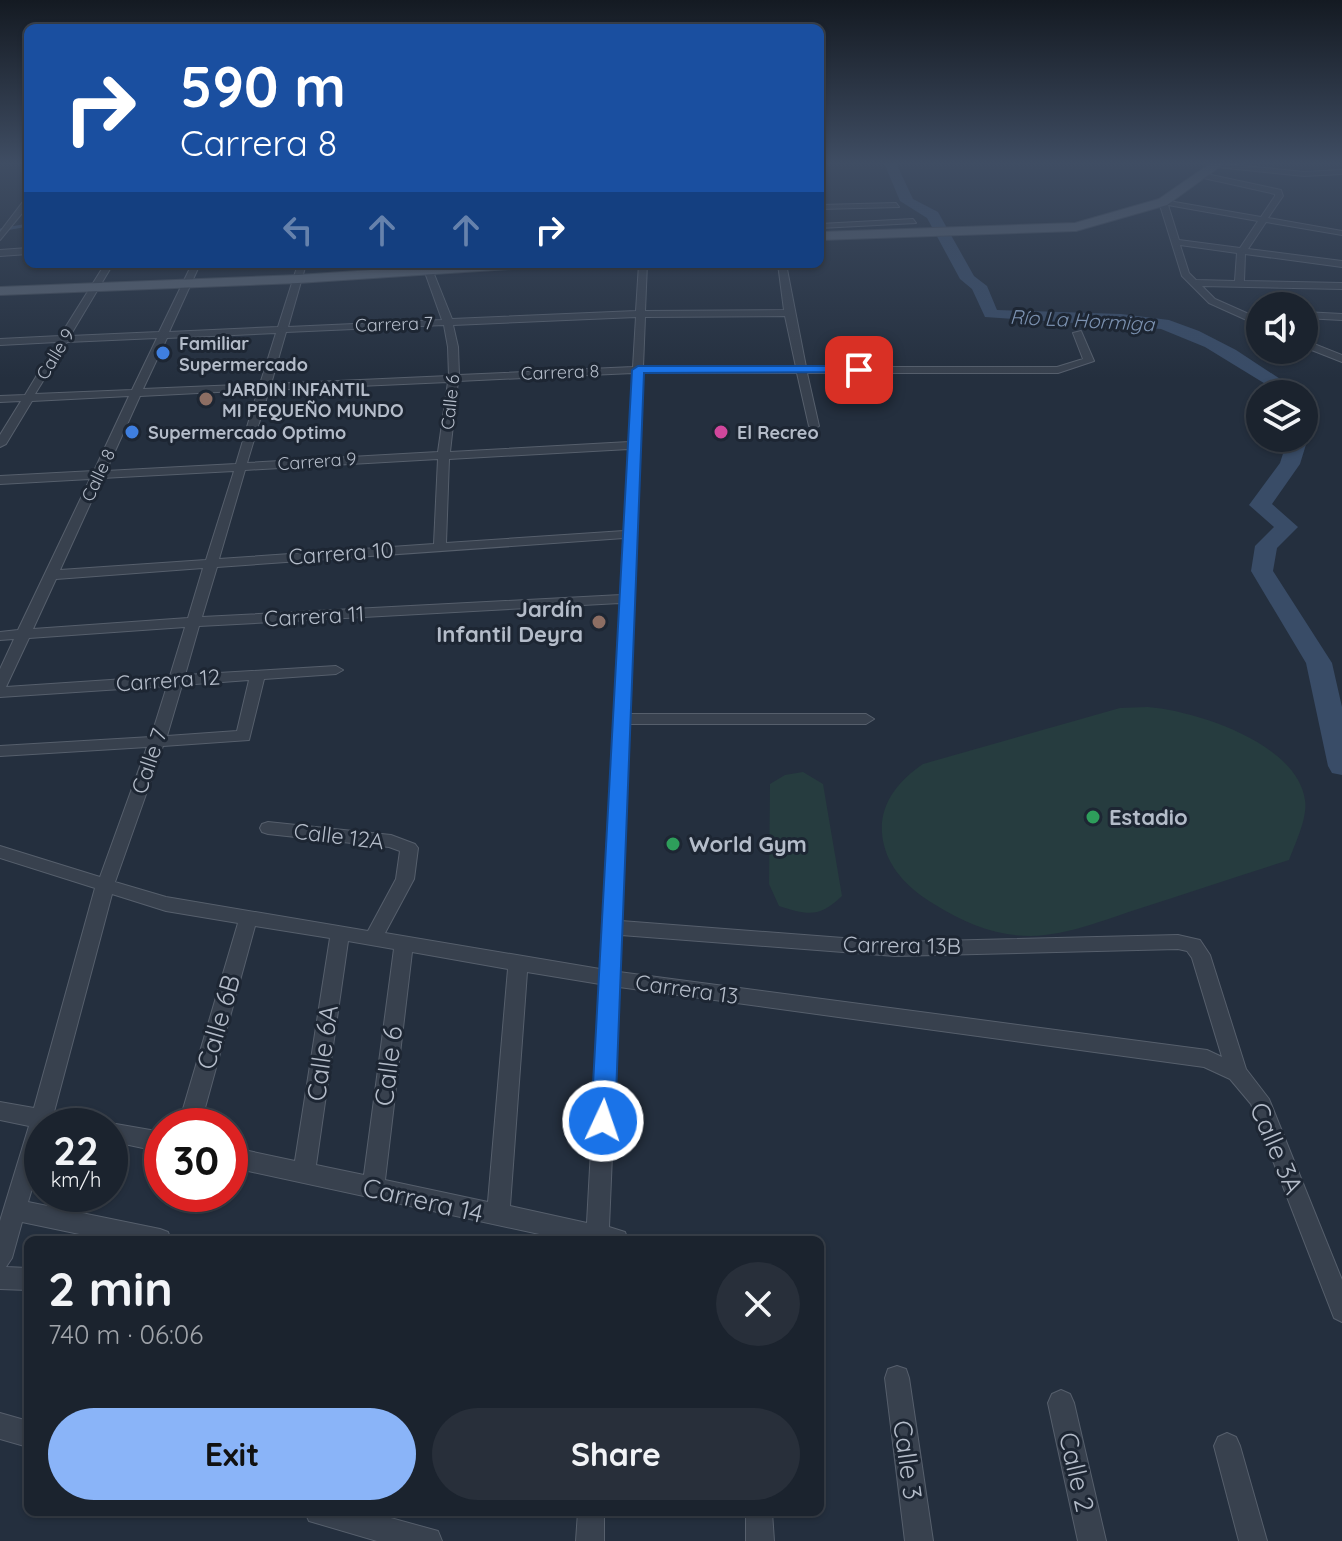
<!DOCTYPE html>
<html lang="en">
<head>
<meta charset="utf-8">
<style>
  :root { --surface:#1b232e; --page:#282f3a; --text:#f1f3f6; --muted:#a0a4aa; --line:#39404a; --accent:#8ab4f8 }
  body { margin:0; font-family:Quicksand,sans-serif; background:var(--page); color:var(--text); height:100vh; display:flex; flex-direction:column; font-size:30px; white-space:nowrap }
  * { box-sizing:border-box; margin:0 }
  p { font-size:26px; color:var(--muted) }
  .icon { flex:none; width:44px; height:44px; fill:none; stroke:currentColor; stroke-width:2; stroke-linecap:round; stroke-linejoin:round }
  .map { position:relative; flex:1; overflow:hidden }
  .drawer { position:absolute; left:24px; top:1236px; width:800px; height:280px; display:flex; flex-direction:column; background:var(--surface); border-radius:12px; box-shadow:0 2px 6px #0004,0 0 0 2px var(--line) }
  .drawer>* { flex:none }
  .guide { position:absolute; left:24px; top:24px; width:800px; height:244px; border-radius:12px; box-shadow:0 2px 6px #0004,0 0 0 2px var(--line); background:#1a4fa0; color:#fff; overflow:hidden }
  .controls { position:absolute; left:1246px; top:292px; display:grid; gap:16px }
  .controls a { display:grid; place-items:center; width:72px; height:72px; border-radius:50%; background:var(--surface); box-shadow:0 2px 6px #0004,0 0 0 2px var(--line); font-size:40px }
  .speed { position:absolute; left:24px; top:1108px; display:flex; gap:16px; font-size:40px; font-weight:700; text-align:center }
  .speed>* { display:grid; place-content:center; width:104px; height:104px; border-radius:50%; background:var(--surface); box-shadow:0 2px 6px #0004,0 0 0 2px var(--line); line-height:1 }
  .speed small { font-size:20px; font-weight:400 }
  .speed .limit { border:12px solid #d22; background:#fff; color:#111 }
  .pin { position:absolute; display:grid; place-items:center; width:68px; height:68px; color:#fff; margin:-34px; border-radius:16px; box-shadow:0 4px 12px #0006 }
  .me { position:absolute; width:88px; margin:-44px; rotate:3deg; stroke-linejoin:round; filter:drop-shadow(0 0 6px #0008) }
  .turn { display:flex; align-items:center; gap:28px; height:168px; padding:0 24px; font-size:36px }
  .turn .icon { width:104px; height:104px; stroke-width:2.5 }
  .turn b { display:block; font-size:56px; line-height:68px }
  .lanes { display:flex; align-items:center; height:76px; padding:0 24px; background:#0003; justify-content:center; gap:40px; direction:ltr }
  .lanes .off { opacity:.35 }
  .round { display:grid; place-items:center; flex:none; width:84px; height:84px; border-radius:42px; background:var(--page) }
  .headline { display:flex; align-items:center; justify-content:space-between; height:136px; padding:0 24px }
  h1 { font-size:48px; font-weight:700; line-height:60px }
  .button { display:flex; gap:16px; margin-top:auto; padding:16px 24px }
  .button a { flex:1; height:92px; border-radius:48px; background:var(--accent); color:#111; font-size:32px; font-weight:700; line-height:92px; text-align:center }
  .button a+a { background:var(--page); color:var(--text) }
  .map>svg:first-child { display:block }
  .green { fill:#263c3f }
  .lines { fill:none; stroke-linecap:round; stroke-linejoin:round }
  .stream { stroke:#394c67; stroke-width:3 }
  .river { fill:#394c67; fill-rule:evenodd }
  .minor-casing { stroke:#565f6c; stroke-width:2 }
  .primary-casing { stroke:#414a57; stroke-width:2 }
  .minor { fill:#38414e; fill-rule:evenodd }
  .primary { fill:#56606e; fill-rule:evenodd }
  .route { fill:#1a73e8; stroke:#114b97; stroke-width:2 }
  .shop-dot { fill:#3f7fe0; stroke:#1d2633; stroke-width:3 }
  .education-dot { fill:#8d6e63; stroke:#1d2633; stroke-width:3 }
  .hotel-dot { fill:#d1479c; stroke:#1d2633; stroke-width:3 }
  .leisure-dot { fill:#2e9e5b; stroke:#1d2633; stroke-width:3 }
  .labels { text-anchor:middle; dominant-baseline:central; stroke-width:6; stroke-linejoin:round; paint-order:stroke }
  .far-street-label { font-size:18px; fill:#b4bcc9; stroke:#1d2633 }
  .far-poi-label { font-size:18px; font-weight:bold; fill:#b4bcc9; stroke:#1d2633; text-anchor:start }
  .far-water-label { font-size:20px; font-style:italic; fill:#7c92b1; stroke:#1d2633 }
  .street-label { font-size:22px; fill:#b4bcc9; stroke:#1d2633 }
  .poi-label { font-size:22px; font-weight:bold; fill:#b4bcc9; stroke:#1d2633; text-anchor:start }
  .near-street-label { font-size:26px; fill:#b4bcc9; stroke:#1d2633 }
</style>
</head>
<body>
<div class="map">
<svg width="1342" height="1541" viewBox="0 0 1342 1541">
  <rect width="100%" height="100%" fill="#242f3e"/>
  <path class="green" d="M1148,707C1196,711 1297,743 1305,800C1308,817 1295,844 1289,860C1239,876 1188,893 1138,909C1104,920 1068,935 1031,936C996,936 964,923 934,904C912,891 890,871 884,845C875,810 895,783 923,764L1120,708Z
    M803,772L823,784L842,896C819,918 808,915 779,906L769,884L770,784L785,775Z"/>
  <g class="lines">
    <path class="stream" d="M0,230L28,225"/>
    <path class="river" d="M884,163H896L913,199L938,212L974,276L987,286L997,310L1121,314L1169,320L1199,331L1236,350L1303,394H1282L1205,347L1161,329L985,317L972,289L960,279L927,218L900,201Z
      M1305,434L1308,438L1300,464L1272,504L1298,527L1277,548L1273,571L1332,663L1342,707V775L1332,773L1328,766L1306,663L1251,571L1255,546L1274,527L1249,505L1280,463L1288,438H1304Z"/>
    <defs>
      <path id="minor" d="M1215,163L1304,172L1342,170V174L1304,176L1217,167L1213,165Z
        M1202,173L1281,190L1283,196L1268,218L1342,231V235L1266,222L1248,249L1342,261V267L1245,254L1244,281L1342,283V289L1202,286L1215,299L1260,319V326L1209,303L1182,276L1159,202L1163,200L1261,217L1275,196V194L1199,177ZM1168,205L1258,221L1240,248L1179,240ZM1180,245L1237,253L1235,281L1196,280L1189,273Z
        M25,199H28V206L0,240V232Z
        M896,203L899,207L820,209L821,205Z
        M913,219L916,223L820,228V224Z
        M28,248V254L0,256V250Z
        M105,264H113L70,336L159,332L192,264H200L169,332L278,327L298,264H306L288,327L442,320L422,264H430L452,319L636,311L639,264H647L645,311L784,310L778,264H786L806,367H1057L1083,359L1073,333L1081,331L1094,361L1058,373H807L819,426L814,429L809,426L797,373H643L629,714H866L874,719L866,724H629L621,921L895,942L1178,935L1200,940L1210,955L1246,1069L1269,1099L1342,1280V1322L1334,1318L1251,1104L1230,1079L1204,1067L619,987L609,1227L625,1232L628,1240H567L230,1167V1147L295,1161L330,938L255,926L200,1126H178L238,923L166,911L112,894L54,1112L84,1119L88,1126H42V1155L28,1202L160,1229L168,1232L171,1240H108L22,1222L12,1258L6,1267L28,1268V1290L0,1289V1221L29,1126L0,1120V1102L34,1108L95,888L0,858V846L100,877L147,747L0,756V746L151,737L167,686L0,697V669L14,639L0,640V632L18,630L90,479L0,484V476L94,471L129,396L32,401L6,444L0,447V435L21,401L0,402V396L25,395L57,342L0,345V339L60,336ZM785,316L796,367H643L645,317ZM636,317L633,367L459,375L458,347L453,325ZM444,325L448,347L449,376L271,384L286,332ZM276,333L260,384L143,389L167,338ZM157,338L132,390L35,394L67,342ZM633,373L629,442L450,452L458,381ZM448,382L438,452L247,463L269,390ZM258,390L236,464L106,471L140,396ZM629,449L624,531L446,543L449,459ZM438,459L434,544L219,559L245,470ZM234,471L206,560L60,570L102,478ZM624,538L621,595L202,617L217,567ZM203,568L188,618L33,629L56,579ZM620,603L600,969L385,933L414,879L418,848L415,844L391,835L268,822L262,824L260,828L262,832L268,834L389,847L400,851L396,879L368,931L166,897L115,882L163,746L249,740L264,679L336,674L343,670L336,666L185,675L199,626ZM185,627L170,676L6,687L29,638ZM249,680L237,731L167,736L182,685ZM621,935L895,956L1178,949L1187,951L1192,958L1222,1057L1207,1050L619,972ZM348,941L394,949L364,1175L316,1165ZM412,952L508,969L488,1202L385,1180ZM527,972L600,984L587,1223L510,1206Z
        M1304,312L1342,314V320L1304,318Z
        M1304,340L1342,355V362L1304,347Z
        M110,1123L162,1132V1152L110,1141V1126H102Z
        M897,1366L906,1369L909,1378L933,1541H905L885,1378L888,1369Z
        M1061,1390L1070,1394L1074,1403L1106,1541H1078L1048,1403L1052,1394Z
        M0,1413L28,1421V1447L0,1439Z
        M1227,1433L1236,1437L1240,1446L1267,1541H1239L1214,1446L1218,1437Z
        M305,1512H369L438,1531L442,1541H377L309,1521Z
        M578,1512H604V1541H576Z
        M746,1512H772L774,1541H746Z"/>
      <path id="primary" d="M1211,163H1225L1167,205L1076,231L820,240V232L1075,223L1159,199Z
        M461,264H532L525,268L298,283L0,295V287L298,275Z"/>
    </defs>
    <use href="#minor" class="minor-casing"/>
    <use href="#primary" class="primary-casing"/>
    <use href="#minor" class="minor"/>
    <use href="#primary" class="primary"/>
  </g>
  <linearGradient id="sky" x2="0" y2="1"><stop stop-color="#141a22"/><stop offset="0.43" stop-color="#3f4d63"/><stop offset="1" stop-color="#3f4d63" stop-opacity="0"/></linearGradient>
  <rect width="1342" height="379" fill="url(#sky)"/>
  <path class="route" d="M859,366L864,370L863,372L644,373L615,1121L611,1129L603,1132L594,1129L591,1121L632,370L638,366Z"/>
  <g class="shop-dot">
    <circle cx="163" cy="353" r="8"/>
    <circle cx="132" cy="432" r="8"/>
  </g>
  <g class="education-dot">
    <circle cx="206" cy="399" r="8"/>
    <circle cx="599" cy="622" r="8"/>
  </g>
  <circle class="hotel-dot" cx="721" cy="432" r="8"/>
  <g class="leisure-dot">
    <circle cx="1093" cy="817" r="8"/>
    <circle cx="673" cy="844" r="8"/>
  </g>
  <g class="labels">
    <g class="far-street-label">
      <text transform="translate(394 324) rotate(-2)">Carrera 7</text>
      <text transform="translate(55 354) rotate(-59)">Calle 9</text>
      <text transform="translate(560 372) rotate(-2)">Carrera 8</text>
      <text transform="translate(450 402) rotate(-84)">Calle 6</text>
      <text transform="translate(317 461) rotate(-4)">Carrera 9</text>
      <text transform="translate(98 475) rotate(-65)">Calle 8</text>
    </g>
    <g class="far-poi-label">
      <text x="179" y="343">Familiar<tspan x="179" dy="21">Supermercado</tspan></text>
      <text x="222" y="389">JARDIN INFANTIL<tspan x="222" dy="21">MI PEQUEÑO MUNDO</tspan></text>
      <text x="148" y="432">Supermercado Optimo</text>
      <text x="737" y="432">El Recreo</text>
    </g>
    <g class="far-water-label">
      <text transform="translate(1082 320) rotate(3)">Río La Hormiga</text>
    </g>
    <g class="street-label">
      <text transform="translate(341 553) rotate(-4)">Carrera 10</text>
      <text transform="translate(314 616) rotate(-3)">Carrera 11</text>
      <text transform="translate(168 680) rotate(-4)">Carrera 12</text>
      <text transform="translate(149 761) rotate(-71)">Calle 7</text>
      <text transform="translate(339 836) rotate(7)">Calle 12A</text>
      <text transform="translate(902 945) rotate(1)">Carrera 13B</text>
      <text transform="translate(687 989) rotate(8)">Carrera 13</text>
    </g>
    <g class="poi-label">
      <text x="583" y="609" text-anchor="end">Jardín<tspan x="583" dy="25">Infantil Deyra</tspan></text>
      <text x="1109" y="817">Estadio</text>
      <text x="689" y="844">World Gym</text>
    </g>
    <g class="near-street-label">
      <text transform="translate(218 1022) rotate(-74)">Calle 6B</text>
      <text transform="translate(322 1053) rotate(-82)">Calle 6A</text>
      <text transform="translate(388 1066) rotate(-83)">Calle 6</text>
      <text transform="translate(1277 1148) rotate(67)">Calle 3A</text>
      <text transform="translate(423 1200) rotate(13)">Carrera 14</text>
      <text transform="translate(908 1460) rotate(82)">Calle 3</text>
      <text transform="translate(1077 1472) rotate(77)">Calle 2</text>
    </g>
  </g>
</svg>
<div class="controls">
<a><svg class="icon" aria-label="sound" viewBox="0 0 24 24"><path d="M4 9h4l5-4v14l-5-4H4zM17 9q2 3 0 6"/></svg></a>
<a><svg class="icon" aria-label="layers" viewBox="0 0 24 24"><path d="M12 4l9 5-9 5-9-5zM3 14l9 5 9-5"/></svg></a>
</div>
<div class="speed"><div>22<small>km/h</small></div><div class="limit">30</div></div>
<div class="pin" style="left:859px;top:370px;background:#d93025"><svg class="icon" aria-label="arrive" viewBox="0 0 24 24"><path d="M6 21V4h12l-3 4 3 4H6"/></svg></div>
<svg class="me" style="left:603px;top:1121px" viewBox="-20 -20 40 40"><circle r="17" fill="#1a73e8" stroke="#fff" stroke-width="3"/><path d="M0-11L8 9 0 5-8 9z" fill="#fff"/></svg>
<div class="guide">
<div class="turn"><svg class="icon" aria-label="right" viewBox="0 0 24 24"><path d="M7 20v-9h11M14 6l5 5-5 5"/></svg><div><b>590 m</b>Carrera 8</div></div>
<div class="lanes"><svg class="icon off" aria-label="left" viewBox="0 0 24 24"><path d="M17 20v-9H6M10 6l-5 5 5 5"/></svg><svg class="icon off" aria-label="ahead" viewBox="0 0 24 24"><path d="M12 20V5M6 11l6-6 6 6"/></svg><svg class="icon off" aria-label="ahead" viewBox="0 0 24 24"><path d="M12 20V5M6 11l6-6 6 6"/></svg><svg class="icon" aria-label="right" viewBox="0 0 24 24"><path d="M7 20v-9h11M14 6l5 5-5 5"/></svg></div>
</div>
<section class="drawer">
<div class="headline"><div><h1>2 min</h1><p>740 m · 06:06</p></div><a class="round"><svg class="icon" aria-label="close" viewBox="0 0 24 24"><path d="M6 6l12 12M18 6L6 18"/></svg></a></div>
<div class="button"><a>Exit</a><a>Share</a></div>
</section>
</div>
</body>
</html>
